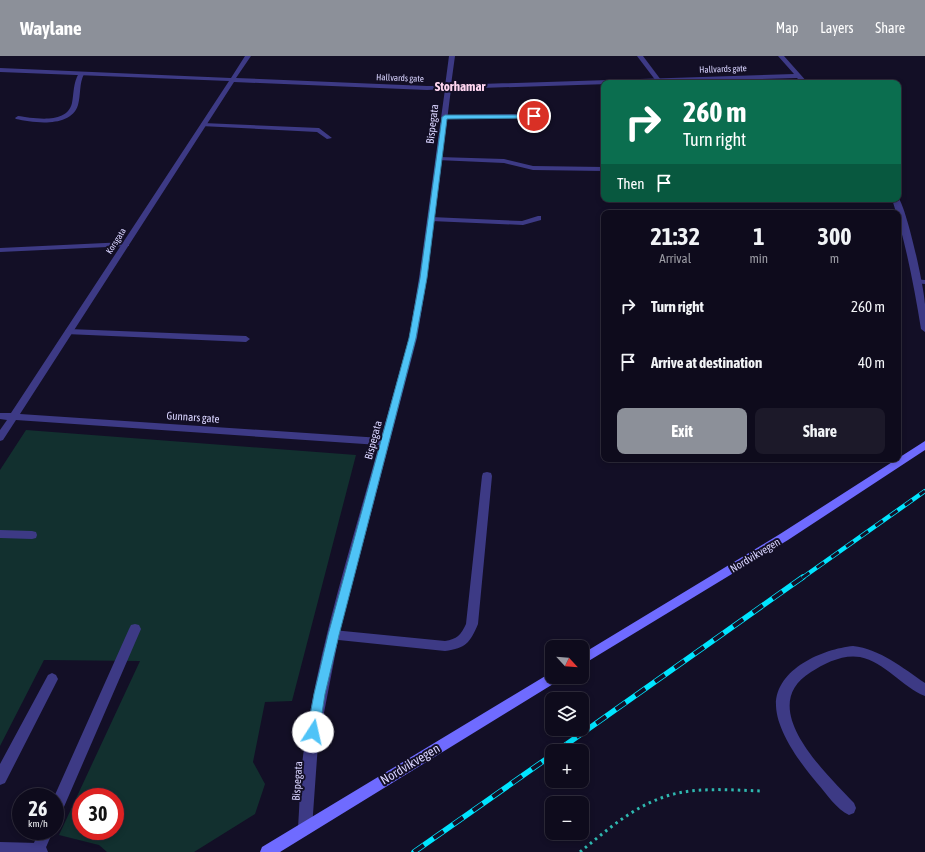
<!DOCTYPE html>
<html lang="en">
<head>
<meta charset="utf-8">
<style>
  :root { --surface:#0e0b1c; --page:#1c1929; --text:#f1f3f6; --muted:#9b9ba3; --line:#2e2b3b; --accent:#8c9099 }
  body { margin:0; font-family:"Asap Condensed",sans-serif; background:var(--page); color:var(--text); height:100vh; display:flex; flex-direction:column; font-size:15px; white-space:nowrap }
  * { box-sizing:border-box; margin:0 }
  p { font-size:13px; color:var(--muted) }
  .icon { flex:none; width:22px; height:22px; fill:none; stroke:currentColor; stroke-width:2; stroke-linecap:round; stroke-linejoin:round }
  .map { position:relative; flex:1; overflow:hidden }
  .side { position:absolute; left:601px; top:154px; width:300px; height:252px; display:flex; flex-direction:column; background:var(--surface); border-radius:8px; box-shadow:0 2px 6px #0003,0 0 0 1px var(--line) }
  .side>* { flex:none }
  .guide { position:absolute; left:601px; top:24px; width:300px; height:122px; border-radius:8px; box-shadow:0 2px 6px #0003,0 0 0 1px var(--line); background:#0b6e4f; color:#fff; overflow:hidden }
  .needle { width:26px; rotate:116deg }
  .tools { position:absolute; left:545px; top:584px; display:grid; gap:8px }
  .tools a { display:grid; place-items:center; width:44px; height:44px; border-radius:8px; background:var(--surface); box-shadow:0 2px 6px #0003,0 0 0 1px var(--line); font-size:20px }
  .speed { position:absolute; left:12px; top:732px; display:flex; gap:8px; font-size:20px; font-weight:700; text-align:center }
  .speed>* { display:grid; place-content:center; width:52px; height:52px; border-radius:50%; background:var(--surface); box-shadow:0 2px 6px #0003,0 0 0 1px var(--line); line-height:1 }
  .speed small { font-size:10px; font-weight:400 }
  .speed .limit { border:6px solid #d22; background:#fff; color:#111 }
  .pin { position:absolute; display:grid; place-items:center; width:34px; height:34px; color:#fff; margin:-17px; border:2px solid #fff; border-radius:50%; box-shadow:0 1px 4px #0007 }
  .me { position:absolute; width:44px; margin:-22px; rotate:10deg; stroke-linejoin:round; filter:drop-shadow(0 0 3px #0008) }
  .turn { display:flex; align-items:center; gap:14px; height:84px; padding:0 16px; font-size:18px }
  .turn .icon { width:52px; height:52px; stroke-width:2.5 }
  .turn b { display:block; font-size:28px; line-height:34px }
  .then { display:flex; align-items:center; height:38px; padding:0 16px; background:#0003; gap:8px; font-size:15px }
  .eta { display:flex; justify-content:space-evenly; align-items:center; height:68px; text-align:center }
  .eta b { font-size:24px; font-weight:700; line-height:28px }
  .button { display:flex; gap:8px; margin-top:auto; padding:8px 16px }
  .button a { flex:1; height:46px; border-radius:8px; background:var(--accent); color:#fff; font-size:16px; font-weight:700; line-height:46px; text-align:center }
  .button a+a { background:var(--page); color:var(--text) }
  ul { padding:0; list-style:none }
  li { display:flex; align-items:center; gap:12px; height:56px; padding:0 16px }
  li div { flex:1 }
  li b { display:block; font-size:15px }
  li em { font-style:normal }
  header { display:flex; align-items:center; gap:24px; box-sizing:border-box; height:56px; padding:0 20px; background:var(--accent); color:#fff }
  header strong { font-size:19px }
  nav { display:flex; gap:22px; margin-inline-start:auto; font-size:14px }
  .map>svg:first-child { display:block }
  .green { fill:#12302f; fill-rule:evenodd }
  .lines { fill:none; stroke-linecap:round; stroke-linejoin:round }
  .path { stroke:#2fb8b0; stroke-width:3; stroke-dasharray:2.5 4; stroke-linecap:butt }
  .lane { fill:#3d3a85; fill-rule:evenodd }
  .street { fill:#3d3a85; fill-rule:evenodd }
  .secondary { fill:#6f6bff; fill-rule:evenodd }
  .rail-far1-casing { stroke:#00e5ff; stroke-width:4.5 }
  .rail-casing { stroke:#00e5ff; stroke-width:5.5 }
  .rail-far1 { stroke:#130f26; stroke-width:3; stroke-dasharray:9; stroke-linecap:butt }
  .rail { stroke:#130f26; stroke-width:4; stroke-dasharray:12; stroke-linecap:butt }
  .route { fill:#4fc3f7; stroke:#337fa1 }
  .labels { text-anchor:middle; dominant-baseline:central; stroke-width:4; stroke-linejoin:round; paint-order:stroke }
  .far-street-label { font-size:9px; fill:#d9d4ff; stroke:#130f26 }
  .street-label { font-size:11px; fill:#d9d4ff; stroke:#130f26 }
  .far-district-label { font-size:13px; font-weight:bold; fill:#ffd6f0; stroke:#130f26 }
  .near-street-label { font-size:13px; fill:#d9d4ff; stroke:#130f26 }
</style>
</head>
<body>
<header>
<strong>Waylane</strong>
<nav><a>Map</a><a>Layers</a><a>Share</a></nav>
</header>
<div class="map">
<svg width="925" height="796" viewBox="0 0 925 796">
  <rect width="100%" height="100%" fill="#130f26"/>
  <path class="green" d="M26,374L356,399L292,645L265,646L253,706L265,728L255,758L194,796H107L99,789L59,779L140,605L44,604L0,690V414ZM81,741H115V775H81Z"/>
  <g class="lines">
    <path class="path" d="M580,796C607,774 635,749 670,739C699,731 731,734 761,735"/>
    <path class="lane" d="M637,0H643L661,24L660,25H656Z
      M79,17L84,18C79,28 81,38 78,49C71,72 34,67 16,63L15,62L18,60C33,62 67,69 72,47C74,37 73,27 79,17Z
      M534,58L537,60L536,61L445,63L442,61L445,59Z
      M203,67L319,72L332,82L327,83L317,76L201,70V68Z
      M439,101L504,103L533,110L604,111V115L533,114L504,107L437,104L436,103Z
      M538,160H541V164L523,169L431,165L427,163L431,161L522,165Z
      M126,186H129V190L0,196V192Z
      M914,223L925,224V228L914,227Z
      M69,273L246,280L250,283L246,286L66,278L65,276L66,274Z
      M487,416L491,417L492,420L478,568C470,587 466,592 445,595L329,583L327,579L329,575L333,574L445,585C457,583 461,579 466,568L482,420L483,417Z
      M0,474L32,475L36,476L37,479L36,482L32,483L0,482Z
      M135,568L139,569L141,573L60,760L55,762L54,741L129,573L131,569Z
      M853,590C880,593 903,612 925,627V640C902,631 885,606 860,601C843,598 825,607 811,616C754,651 826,717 854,747L856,752L854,757L849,759C837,754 826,737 817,727C801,708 777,676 776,650C775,613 823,593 853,590Z
      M52,617L56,619L58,623L56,627L5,727L0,729V708L48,619Z
      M39,775H53L44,796H32L31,794Z"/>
    <path class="street" d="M245,0H251L236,22L427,30H445L449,0H455L451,29L794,18L778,0H784L808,27H802L797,22L451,33L427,222L417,282L339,579L318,688L312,772L310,777L305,779L300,777L298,772C300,744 300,715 305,687C320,586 352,487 379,389L16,364L3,384L0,385V374L7,364L0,363V357H11L229,25L0,16V12L231,22ZM234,26L427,34L445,33L419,222L409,282L381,382L20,358Z
      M898,141C907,153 924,230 925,248C925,257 925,267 925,276L921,273C914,229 905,184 892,143H898Z
      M0,786L38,787L46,791L48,796H0Z"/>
    <path class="secondary" d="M925,385V394L788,484L582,609V598L780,478Z
      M552,616V621H560L558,625L280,796H260L262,791Z"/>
    <defs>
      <path id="rail-far1" d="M802,522L925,435"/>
      <path id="rail" d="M557,695L803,521
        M414,796L552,699"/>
    </defs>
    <use href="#rail-far1" class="rail-far1-casing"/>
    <use href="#rail" class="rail-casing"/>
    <use href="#rail-far1" class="rail-far1"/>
    <use href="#rail" class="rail"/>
  </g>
  <path class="route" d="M534,59L537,60L536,62L447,63L427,222L416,282L339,579L325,638L319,676L317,680L313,681L309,680L307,676L314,638L328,579L409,282L420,222L442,61L445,59Z"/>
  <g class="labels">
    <g class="far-street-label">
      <text transform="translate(723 13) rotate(-2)">Hallvards gate</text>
      <text transform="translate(400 22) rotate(2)">Hallvards gate</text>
      <text transform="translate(116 185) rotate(-57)">Korsgata</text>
    </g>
    <g class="street-label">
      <text transform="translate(432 68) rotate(-83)">Bispegata</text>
      <text transform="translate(193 361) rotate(4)">Gunnars gate</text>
      <text transform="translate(373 384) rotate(-75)">Bispegata</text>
      <text transform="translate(755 499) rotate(-31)">Nordvikvegen</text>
      <text transform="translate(297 725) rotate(-86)">Bispegata</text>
    </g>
    <g class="far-district-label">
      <text x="460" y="30">Storhamar</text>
    </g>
    <g class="near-street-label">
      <text transform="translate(410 708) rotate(-31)">Nordvikvegen</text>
    </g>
  </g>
</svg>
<div class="tools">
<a><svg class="needle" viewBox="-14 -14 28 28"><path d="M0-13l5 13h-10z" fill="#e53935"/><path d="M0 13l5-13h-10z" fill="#9b9ba3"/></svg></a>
<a><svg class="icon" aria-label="layers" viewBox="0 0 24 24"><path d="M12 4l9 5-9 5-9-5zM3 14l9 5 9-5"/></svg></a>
<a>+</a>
<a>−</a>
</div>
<div class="speed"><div>26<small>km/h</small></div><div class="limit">30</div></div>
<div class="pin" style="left:534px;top:60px;background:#d93025"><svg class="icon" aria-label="arrive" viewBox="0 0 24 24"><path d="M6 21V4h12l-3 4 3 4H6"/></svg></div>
<svg class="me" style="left:313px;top:676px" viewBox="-20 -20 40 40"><circle r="19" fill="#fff"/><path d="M0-13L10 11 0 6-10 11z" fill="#4fc3f7"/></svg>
<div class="guide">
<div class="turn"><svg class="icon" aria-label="right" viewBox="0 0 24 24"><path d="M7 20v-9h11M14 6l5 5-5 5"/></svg><div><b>260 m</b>Turn right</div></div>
<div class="then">Then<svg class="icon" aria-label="arrive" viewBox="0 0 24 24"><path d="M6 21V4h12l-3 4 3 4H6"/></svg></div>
</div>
<section class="side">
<div class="eta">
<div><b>21:32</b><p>Arrival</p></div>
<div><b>1</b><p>min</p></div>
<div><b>300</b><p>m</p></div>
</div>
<ul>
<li><svg class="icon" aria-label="right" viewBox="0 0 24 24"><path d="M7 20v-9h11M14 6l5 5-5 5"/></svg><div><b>Turn right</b></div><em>260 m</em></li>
<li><svg class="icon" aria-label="arrive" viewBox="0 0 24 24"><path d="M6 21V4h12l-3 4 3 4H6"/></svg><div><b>Arrive at destination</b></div><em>40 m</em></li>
</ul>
<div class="button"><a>Exit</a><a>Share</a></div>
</section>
</div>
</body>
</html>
